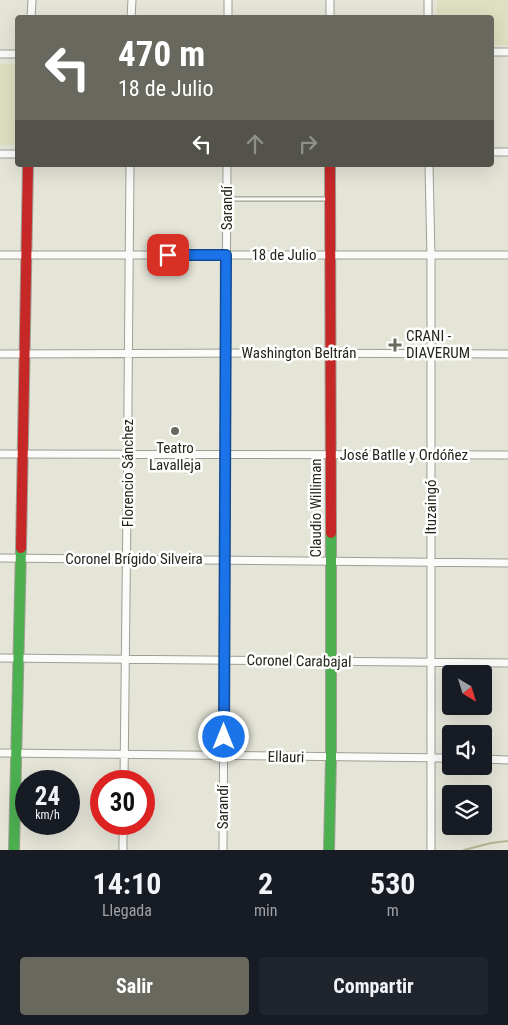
<!DOCTYPE html>
<html lang="es">
<head>
<meta charset="utf-8">
<style>
  :root { --surface:#171b24; --page:#20242c; --text:#f1f3f6; --muted:#9ea1a6; --accent:#68685e }
  body { margin:0; font-family:"Roboto Condensed",sans-serif; background:var(--page); color:var(--text); height:100vh; display:flex; flex-direction:column; font-size:19px; white-space:nowrap }
  * { box-sizing:border-box; margin:0 }
  p { font-size:16px; color:var(--muted) }
  .icon { flex:none; width:28px; height:28px; fill:none; stroke:currentColor; stroke-width:2; stroke-linecap:round; stroke-linejoin:round }
  .map { position:relative; height:850px; overflow:hidden }
  .drawer { display:flex; flex-direction:column; background:var(--surface); flex:1 }
  .drawer>* { flex:none }
  .hud { position:absolute; left:15px; top:15px; width:479px; height:152px; border-radius:5px; box-shadow:0 5px 20px #0002; background:#68685e; color:#fff; overflow:hidden }
  .needle { width:32px; rotate:142deg }
  .tools { position:absolute; left:442px; top:665px; display:grid; gap:10px }
  .tools a { display:grid; place-items:center; width:50px; height:50px; border-radius:5px; background:var(--surface); box-shadow:0 5px 20px #0002; font-size:25px }
  .speed { position:absolute; left:15px; top:770px; display:flex; gap:10px; font-size:25px; font-weight:700; text-align:center }
  .speed>* { display:grid; place-content:center; width:65px; height:65px; border-radius:50%; background:var(--surface); box-shadow:0 5px 20px #0002; line-height:1 }
  .speed small { font-size:12px; font-weight:400 }
  .speed .limit { border:8px solid #d22; background:#fff; color:#111 }
  .pin { position:absolute; display:grid; place-items:center; width:42px; height:42px; color:#fff; margin:-21px; border-radius:10px; box-shadow:0 2px 8px #0006 }
  .me { position:absolute; width:55px; margin:-28px; rotate:0deg; stroke-linejoin:round; filter:drop-shadow(0 0 4px #0008) }
  .turn { display:flex; align-items:center; gap:18px; height:105px; padding:0 20px; font-size:22px }
  .turn .icon { width:65px; height:65px; stroke-width:2.5 }
  .turn b { display:block; font-size:35px; line-height:42px }
  .lanes { display:flex; align-items:center; height:48px; padding:0 20px; background:#0003; justify-content:center; gap:25px; direction:ltr }
  .lanes .off { opacity:.35 }
  .eta { display:flex; justify-content:space-evenly; align-items:center; height:85px; text-align:center }
  .eta b { font-size:30px; font-weight:700; line-height:35px }
  .cta { display:flex; gap:10px; margin-top:auto; padding:10px 20px }
  .cta a { flex:1; height:58px; border-radius:5px; background:var(--accent); color:#fff; font-size:20px; font-weight:700; line-height:58px; text-align:center }
  .cta a+a { background:var(--page); color:var(--text) }
  .map>svg:first-child { display:block }
  .green { fill:#dee0c2 }
  .lines { fill:none; stroke-linecap:round; stroke-linejoin:round }
  .stream { stroke:#b4b692; stroke-width:2 }
  .lane-casing { stroke:#9f9f95; stroke-width:5.5 }
  .street-casing { stroke:#9f9f95; stroke-width:9 }
  .fast-casing { stroke:#9f9f95; stroke-width:12 }
  .jam-casing { stroke:#9f9f95; stroke-width:12 }
  .lane { stroke:#fbfbf9; stroke-width:3 }
  .street { stroke:#fbfbf9; stroke-width:7 }
  .fast { stroke:#4caf50; stroke-width:10 }
  .jam { stroke:#c62828; stroke-width:10 }
  .route-casing { stroke:#114b97; stroke-width:12 }
  .route { stroke:#1a73e8; stroke-width:9 }
  .poi-dot { fill:#68685e; stroke:#fff; stroke-width:2 }
  .labels { text-anchor:middle; dominant-baseline:central; stroke-width:5; stroke-linejoin:round; paint-order:stroke }
  .street-label { font-size:15px; fill:#26261d; stroke:#fff }
  .poi-label { font-size:15px; fill:#26261d; stroke:#fff; text-anchor:start }
</style>
</head>
<body>
<div class="map">
<svg width="508" height="850" viewBox="0 0 508 850">
  <rect width="100%" height="100%" fill="#e4e4d7"/>
  <path class="green" d="M437,0H508V45H491V18L437,17Z
    M0,64L17,65L16,145H0Z"/>
  <g class="lines">
    <path class="stream" d="M464,850L491,843L508,841"/>
    <defs>
      <path id="lane" d="M227,199H327"/>
      <path id="street" d="M330,0V18
        M428,0V18
        M31,18L32,0
        M131,18L132,0
        M228,18V0
        M491,52H508
        M0,54H18
        M491,152H508
        M0,154H18
        M429,165L431,256V850
        M0,255H508
        M0,354C88,354 177,353 265,353C346,353 427,354 508,354
        M0,454L508,455
        M0,558L508,563
        M0,658L508,663
        M0,753L451,758
        M484,759L508,760
        M124,781C127,576 128,370 130,165
        M123,850V824
        M223,850L227,165"/>
      <path id="fast" d="M14,850L21,548
        M329,850L331,758V533"/>
      <path id="jam" d="M330,165L331,533
        M21,548L28,165"/>
    </defs>
    <use href="#lane" class="lane-casing"/>
    <use href="#street" class="street-casing"/>
    <use href="#fast" class="fast-casing"/>
    <use href="#jam" class="jam-casing"/>
    <use href="#lane" class="lane"/>
    <use href="#street" class="street"/>
    <use href="#fast" class="fast"/>
    <use href="#jam" class="jam"/>
  </g>
  <g class="lines">
    <defs>
      <path id="route" d="M168,255H226L224,737"/>
    </defs>
    <use href="#route" class="route-casing"/>
    <use href="#route" class="route"/>
  </g>
  <g class="poi-dot">
    <path d="M392.5 337.5h5v5h5v5h-5v5h-5v-5h-5v-5h5z"/>
    <circle cx="175" cy="431" r="5"/>
  </g>
  <g class="labels">
    <g class="street-label">
      <text transform="translate(227 208) rotate(-90)">Sarandí</text>
      <text x="284" y="255">18 de Julio</text>
      <text x="299" y="353">Washington Beltrán</text>
      <text x="404" y="455">José Batlle y Ordóñez</text>
      <text transform="translate(128 473) rotate(-90)">Florencio Sánchez</text>
      <text transform="translate(431 507) rotate(-90)">Ituzaingó</text>
      <text transform="translate(316 508) rotate(-90)">Claudio Williman</text>
      <text x="134" y="559">Coronel Brígido Silveira</text>
      <text transform="translate(299 661) rotate(1)">Coronel Carabajal</text>
      <text transform="translate(286 757) rotate(1)">Ellauri</text>
      <text transform="translate(223 807) rotate(-90)">Sarandí</text>
    </g>
    <g class="poi-label">
      <text x="406" y="336">CRANI -<tspan x="406" dy="17">DIAVERUM</tspan></text>
      <text x="175" y="448" text-anchor="middle">Teatro<tspan x="175" dy="17">Lavalleja</tspan></text>
    </g>
  </g>
</svg>
<div class="tools">
<a><svg class="needle" viewBox="-14 -14 28 28"><path d="M0-13l5 13h-10z" fill="#e53935"/><path d="M0 13l5-13h-10z" fill="#9ea1a6"/></svg></a>
<a><svg class="icon" aria-label="sound" viewBox="0 0 24 24"><path d="M4 9h4l5-4v14l-5-4H4zM17 9q2 3 0 6"/></svg></a>
<a><svg class="icon" aria-label="layers" viewBox="0 0 24 24"><path d="M12 4l9 5-9 5-9-5zM3 14l9 5 9-5"/></svg></a>
</div>
<div class="speed"><div>24<small>km/h</small></div><div class="limit">30</div></div>
<div class="pin" style="left:168px;top:255px;background:#d93025"><svg class="icon" aria-label="arrive" viewBox="0 0 24 24"><path d="M6 21V4h12l-3 4 3 4H6"/></svg></div>
<svg class="me" style="left:224px;top:737px" viewBox="-20 -20 40 40"><circle r="17" fill="#1a73e8" stroke="#fff" stroke-width="3"/><path d="M0-11L8 9 0 5-8 9z" fill="#fff"/></svg>
<div class="hud">
<div class="turn"><svg class="icon" aria-label="left" viewBox="0 0 24 24"><path d="M17 20v-9H6M10 6l-5 5 5 5"/></svg><div><b>470 m</b>18 de Julio</div></div>
<div class="lanes"><svg class="icon" aria-label="left" viewBox="0 0 24 24"><path d="M17 20v-9H6M10 6l-5 5 5 5"/></svg><svg class="icon off" aria-label="ahead" viewBox="0 0 24 24"><path d="M12 20V5M6 11l6-6 6 6"/></svg><svg class="icon off" aria-label="right" viewBox="0 0 24 24"><path d="M7 20v-9h11M14 6l5 5-5 5"/></svg></div>
</div>
</div>
<section class="drawer">
<div class="eta">
<div><b>14:10</b><p>Llegada</p></div>
<div><b>2</b><p>min</p></div>
<div><b>530</b><p>m</p></div>
</div>
<div class="cta"><a>Salir</a><a>Compartir</a></div>
</section>
</body>
</html>
